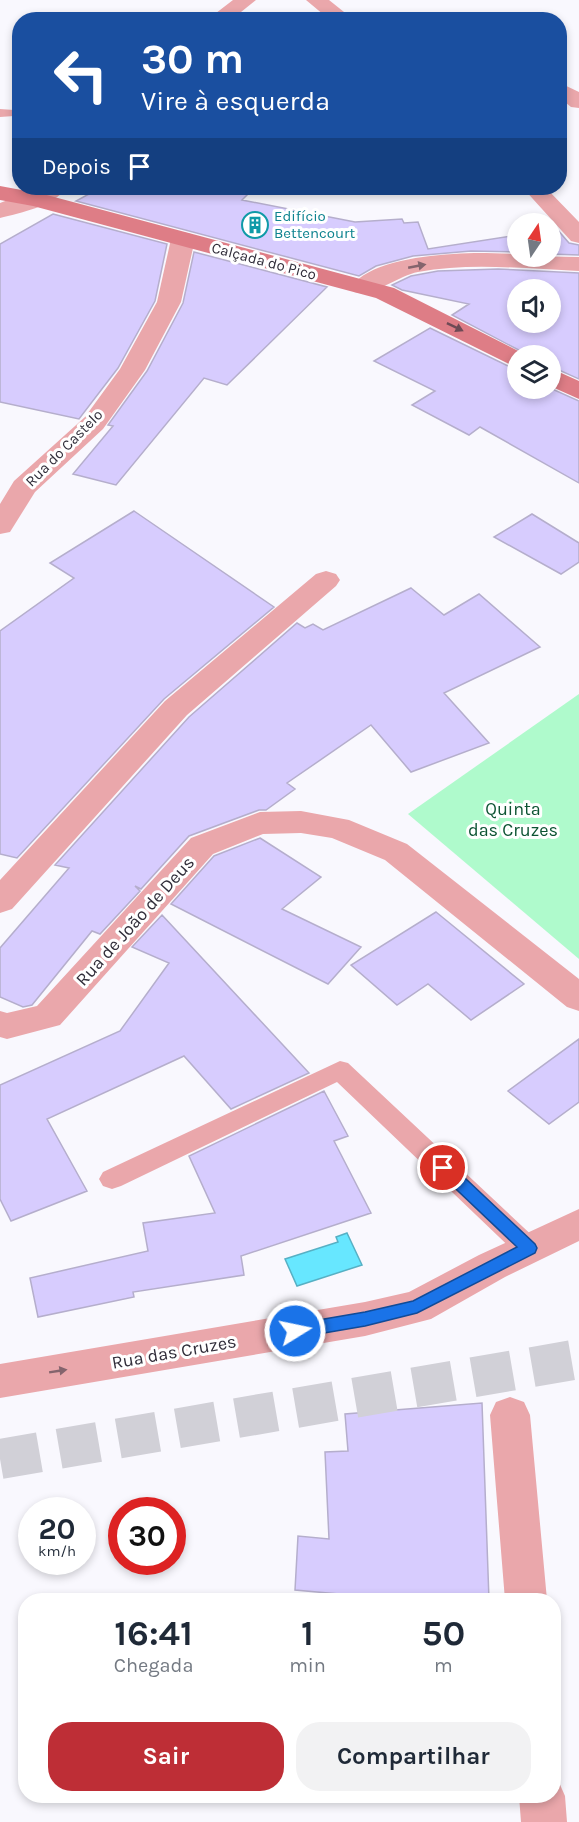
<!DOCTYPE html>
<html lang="pt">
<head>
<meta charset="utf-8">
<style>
  :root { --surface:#fff; --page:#f2f2f3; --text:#1f2937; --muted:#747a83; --accent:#be2e36 }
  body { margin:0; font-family:Karla,sans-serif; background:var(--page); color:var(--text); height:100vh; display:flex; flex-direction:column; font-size:22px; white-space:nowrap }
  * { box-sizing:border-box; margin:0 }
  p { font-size:20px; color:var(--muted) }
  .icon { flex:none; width:33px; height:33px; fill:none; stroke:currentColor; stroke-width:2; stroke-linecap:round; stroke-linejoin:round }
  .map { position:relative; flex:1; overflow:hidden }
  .drawer { position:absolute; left:18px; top:1593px; width:543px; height:210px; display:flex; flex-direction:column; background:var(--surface); border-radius:24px; box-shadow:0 3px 9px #0003 }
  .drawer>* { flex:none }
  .banner { position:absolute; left:12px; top:12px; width:555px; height:183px; border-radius:24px; box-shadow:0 3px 9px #0003; background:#1a4fa0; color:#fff; overflow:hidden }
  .needle { width:39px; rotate:13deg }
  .tools { position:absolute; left:507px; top:213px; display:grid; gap:12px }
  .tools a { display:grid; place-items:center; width:54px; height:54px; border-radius:50%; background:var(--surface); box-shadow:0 3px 9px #0003; font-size:30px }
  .speed { position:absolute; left:18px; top:1497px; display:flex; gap:12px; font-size:30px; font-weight:700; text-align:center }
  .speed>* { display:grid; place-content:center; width:78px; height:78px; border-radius:50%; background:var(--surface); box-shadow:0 3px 9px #0003; line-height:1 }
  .speed small { font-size:15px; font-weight:400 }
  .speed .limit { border:9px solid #d22; background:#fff; color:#111 }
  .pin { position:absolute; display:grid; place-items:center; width:51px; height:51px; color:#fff; margin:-26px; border:3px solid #fff; border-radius:50%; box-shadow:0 2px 6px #0007 }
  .me { position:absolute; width:66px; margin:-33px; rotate:80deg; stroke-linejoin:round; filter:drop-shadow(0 0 4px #0008) }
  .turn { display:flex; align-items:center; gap:21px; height:126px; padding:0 30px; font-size:27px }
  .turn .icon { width:78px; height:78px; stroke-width:2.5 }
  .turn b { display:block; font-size:42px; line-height:51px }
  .then { display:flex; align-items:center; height:57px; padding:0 30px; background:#0003; gap:12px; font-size:22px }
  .eta { display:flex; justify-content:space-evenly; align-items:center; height:102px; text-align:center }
  .eta b { font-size:36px; font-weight:700; line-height:42px }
  .cta { display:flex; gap:12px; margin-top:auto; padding:12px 30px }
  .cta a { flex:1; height:69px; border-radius:24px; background:var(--accent); color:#fff; font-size:24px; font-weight:700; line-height:69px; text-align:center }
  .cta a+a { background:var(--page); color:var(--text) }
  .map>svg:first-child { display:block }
  .green { fill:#affacc }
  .water { fill:#67e7ff; stroke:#57b0c4; stroke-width:1.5 }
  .building { fill:#d7ccfe; stroke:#b5aecc; stroke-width:1.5; fill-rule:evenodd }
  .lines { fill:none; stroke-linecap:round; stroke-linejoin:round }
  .secondary-tunnel { stroke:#d1d0d7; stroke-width:40; stroke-dasharray:40 20; stroke-linecap:butt }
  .lane { fill:#eaa7ab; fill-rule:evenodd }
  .street { fill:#eaa7ab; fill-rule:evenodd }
  .secondary { fill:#de7d86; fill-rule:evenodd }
  .oneway { fill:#84646d }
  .oneway2 { fill:#6e4a55 }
  .route { fill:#1a73e8; stroke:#114b97; stroke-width:1.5 }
  .labels { text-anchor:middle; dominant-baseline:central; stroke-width:6; stroke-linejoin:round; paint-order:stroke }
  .far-culture-label { font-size:15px; fill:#0d838f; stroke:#fff; text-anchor:start }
  .far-street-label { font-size:15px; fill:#312e3a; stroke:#fff }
  .park-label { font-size:18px; fill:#0d5433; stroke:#fff }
  .street-label { font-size:18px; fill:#312e3a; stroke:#fff }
</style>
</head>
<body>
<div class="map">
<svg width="579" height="1822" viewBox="0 0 579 1822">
  <rect width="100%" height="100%" fill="#f9f8fe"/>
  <path class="green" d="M579,694V959L408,814Z"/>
  <path class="water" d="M347,1233L362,1265L297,1286L285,1259L338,1242L336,1237Z"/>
  <path class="building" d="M100,188H254L242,200L355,222L402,219L404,223L418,222L428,249L518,235V252L471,251L413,256L376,266L359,276L76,201Z
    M53,214L167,244L155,301L118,368L79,419L0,402V244Z
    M556,228L569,243L579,245V255L550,254V229Z
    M194,252L327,287L227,385L204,378L116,485L73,474L113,426L108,425L147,371L183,303Z
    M498,269L579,273V379L550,366V356H530L452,315L469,304L402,290L392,285L411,276L438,271ZM518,290H550V322H518Z
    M430,328L508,366L518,368V388H550L579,401V483L480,427L469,435L412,405L435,391L374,361Z
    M134,511L274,607L164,699L17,858L0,854V631L74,578L50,563Z
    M532,514L579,543V562L561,574L494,537Z
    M411,588L444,615L479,594L540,647L444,693L489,743L411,772L371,725L287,783L295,789L266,810H259L189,836L141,889L135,886L140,891L100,934L92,931L32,1005L23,1007L0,997V948L69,868L55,865L189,717L297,623L305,628L313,624L323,630Z
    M260,838L321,877L282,909L361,947L328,984L171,904L214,856Z
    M436,912L524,984L471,1020L428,984L397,1005L351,965Z
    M162,915L309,1073L231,1109L184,1056L47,1119L87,1191L11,1221L0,1199V1085L120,1031L169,963L132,947Z
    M579,1039V1102L549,1124L508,1091Z
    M324,1091L348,1136L334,1141L371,1213L241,1256L244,1275L133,1292L134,1297L38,1317L30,1278L148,1251L143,1223L215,1213L189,1156Z
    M482,1403L489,1600H406L295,1590L298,1536L329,1539L325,1452L348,1451L345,1414Z"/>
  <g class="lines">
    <path class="secondary-tunnel" d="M0,1459L579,1359"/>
    <path class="lane" d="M0,109L14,110L16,113L14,116L0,117Z
      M340,1061L348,1063L538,1241L542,1249L538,1257L529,1260L520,1257L337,1082L121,1186L112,1189L103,1186L99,1179L103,1172Z"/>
    <path class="street" d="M233,0H256L231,20H207Z
      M306,0H329L354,20H330Z
      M560,83L579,92V108L571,107L560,98Z
      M39,188H66C54,206 20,213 0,218V203Z
      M523,188H546L579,222V243L571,241Z
      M183,232L191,234L195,239L181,302L145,370L103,429L35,492L10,532L0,534V504L14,481L85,417L120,369L157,302L171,239L175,234Z
      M486,253L518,254V256L579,257V271C526,269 471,262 418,272C397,276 374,297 354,292L351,287C373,256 451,253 486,253Z
      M326,571L336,574L340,580L336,586L187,715L12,909L0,913V880L165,701L316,574Z
      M301,811L349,820L407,844L579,979V1011L567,1007L385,860L332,838L301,833L263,834L213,854L60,1025L7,1039L0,1037V1011L7,1013L37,1006L191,838L260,812Z
      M579,1209V1241L505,1277L431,1319L365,1336L0,1398V1364L365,1302L409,1292L479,1255Z
      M510,1397L524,1402L530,1415L547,1600H505L490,1415L496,1402Z
      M554,1778L558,1780L565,1796L567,1822H521L519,1796H554Z"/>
    <path class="secondary" d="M0,186L43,194L394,288L528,356H518V366L509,364L376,298L33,206L0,200Z
      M550,368L579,381V399L550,386Z"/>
  </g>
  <defs><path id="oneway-solid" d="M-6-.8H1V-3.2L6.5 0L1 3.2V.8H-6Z" transform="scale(1.5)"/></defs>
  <g class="oneway">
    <use href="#oneway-solid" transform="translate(417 266) rotate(-11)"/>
    <use href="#oneway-solid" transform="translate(58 1371) rotate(-9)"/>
  </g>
  <use class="oneway2" href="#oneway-solid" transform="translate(455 327) rotate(26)"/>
  <path class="route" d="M443,1161L449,1163L535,1244L537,1248L535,1253L417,1313L365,1326L295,1338L289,1336L287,1331L289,1326L295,1324L365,1312L413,1301L517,1247L438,1172L436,1168L438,1163Z"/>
  <defs>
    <symbol id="building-ring" viewBox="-11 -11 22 22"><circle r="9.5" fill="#fff" stroke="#0f9aa8" stroke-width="1.5"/><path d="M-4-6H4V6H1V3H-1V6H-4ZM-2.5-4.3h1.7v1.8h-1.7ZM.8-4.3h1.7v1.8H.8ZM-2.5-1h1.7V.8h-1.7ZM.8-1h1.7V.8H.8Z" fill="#0f9aa8"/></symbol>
  </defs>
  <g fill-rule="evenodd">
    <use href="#building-ring" x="240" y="210" width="30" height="30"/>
  </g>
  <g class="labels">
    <g class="far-culture-label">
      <text x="274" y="216">Edifício<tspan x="274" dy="17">Bettencourt</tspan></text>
    </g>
    <g class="far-street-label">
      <text transform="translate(264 261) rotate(15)">Calçada do Pico</text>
      <text transform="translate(64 448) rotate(-45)">Rua do Castelo</text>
    </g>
    <g class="park-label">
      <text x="513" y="809">Quinta<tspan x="513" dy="21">das Cruzes</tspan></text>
    </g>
    <g class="street-label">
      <text transform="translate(135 921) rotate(-48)">Rua de João de Deus</text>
      <text transform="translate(174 1352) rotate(-10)">Rua das Cruzes</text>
    </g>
  </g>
</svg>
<div class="tools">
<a><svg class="needle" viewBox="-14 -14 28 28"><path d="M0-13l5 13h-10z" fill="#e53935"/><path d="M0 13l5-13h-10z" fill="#747a83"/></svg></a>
<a><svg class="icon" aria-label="sound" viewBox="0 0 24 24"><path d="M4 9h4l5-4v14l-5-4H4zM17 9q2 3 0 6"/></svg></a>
<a><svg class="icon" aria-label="layers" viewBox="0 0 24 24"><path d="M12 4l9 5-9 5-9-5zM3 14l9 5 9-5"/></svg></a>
</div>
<div class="speed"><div>20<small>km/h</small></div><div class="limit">30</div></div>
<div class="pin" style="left:443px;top:1168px;background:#d93025"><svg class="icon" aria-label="arrive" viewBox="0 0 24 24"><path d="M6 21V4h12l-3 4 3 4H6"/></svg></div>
<svg class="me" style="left:295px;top:1331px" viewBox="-20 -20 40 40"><circle r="17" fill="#1a73e8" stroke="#fff" stroke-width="3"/><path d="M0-11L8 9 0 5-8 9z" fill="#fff"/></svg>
<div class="banner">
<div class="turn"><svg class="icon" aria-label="left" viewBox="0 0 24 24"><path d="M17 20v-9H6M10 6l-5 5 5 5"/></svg><div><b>30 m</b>Vire à esquerda</div></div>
<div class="then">Depois<svg class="icon" aria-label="arrive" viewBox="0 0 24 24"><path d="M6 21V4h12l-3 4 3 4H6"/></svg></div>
</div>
<section class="drawer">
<div class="eta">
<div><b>16:41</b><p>Chegada</p></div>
<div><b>1</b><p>min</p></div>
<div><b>50</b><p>m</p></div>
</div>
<div class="cta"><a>Sair</a><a>Compartilhar</a></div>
</section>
</div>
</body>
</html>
